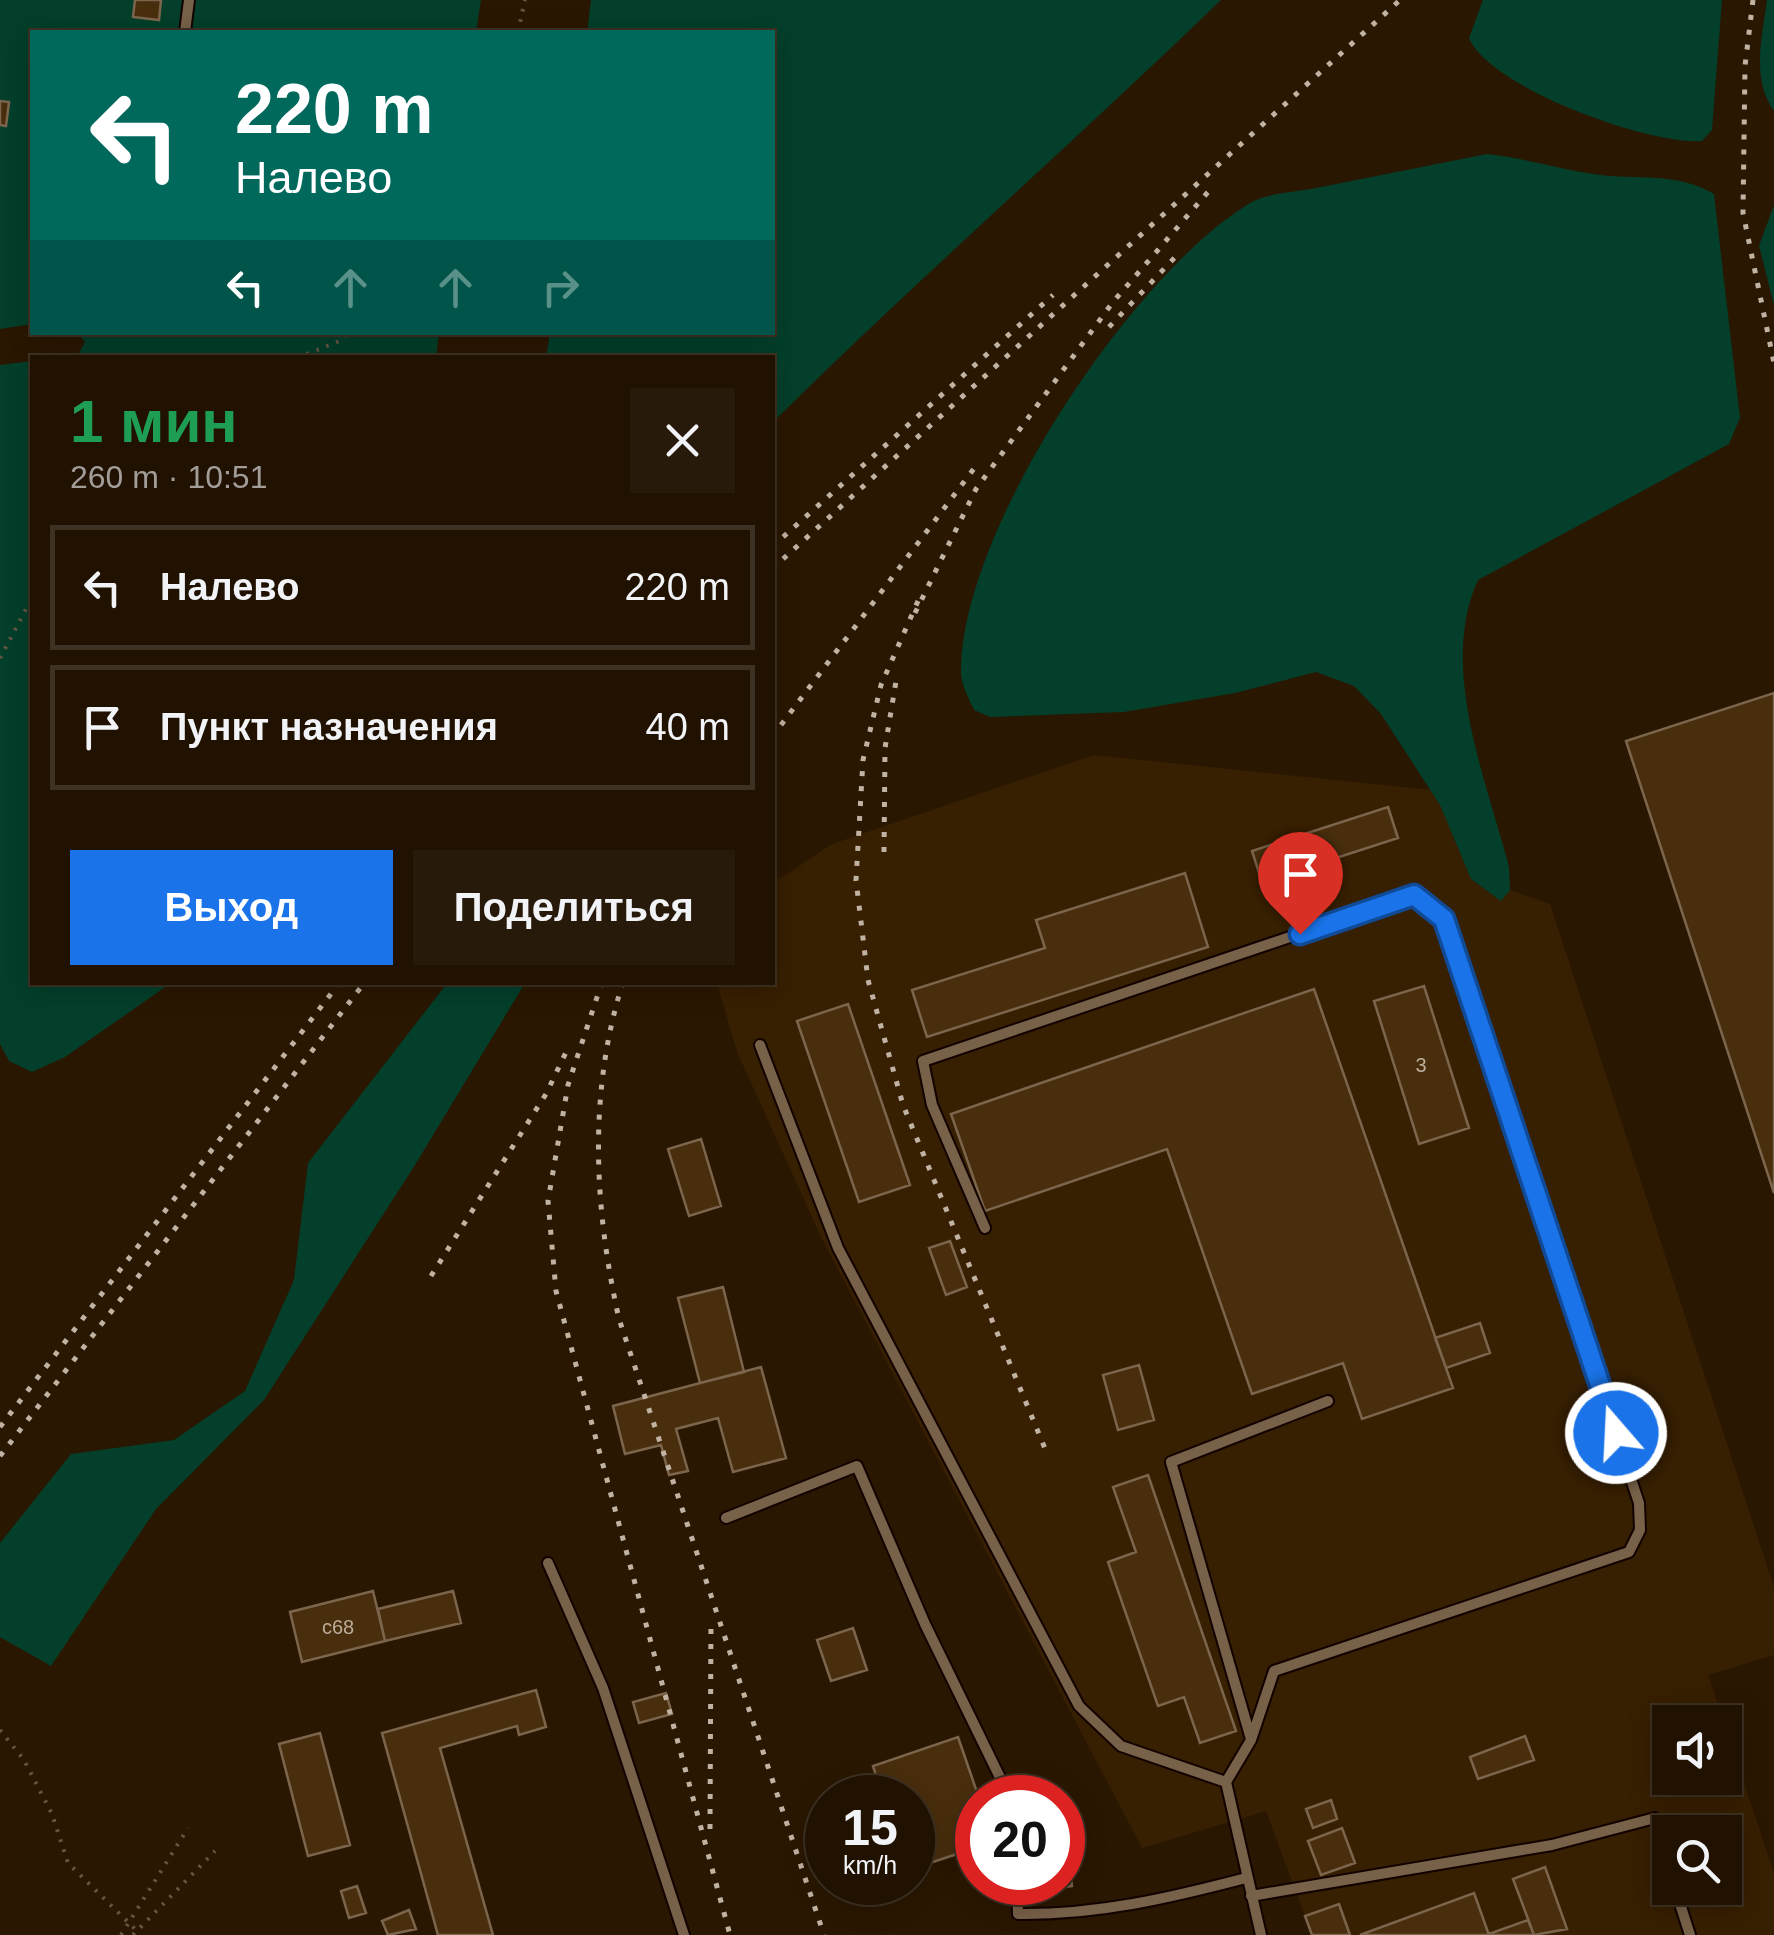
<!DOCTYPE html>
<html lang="ru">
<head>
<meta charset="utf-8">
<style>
  :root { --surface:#201101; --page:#281a0b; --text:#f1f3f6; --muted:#a29d99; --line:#3d3123; --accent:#1a73e8 }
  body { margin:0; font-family:Helvetica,sans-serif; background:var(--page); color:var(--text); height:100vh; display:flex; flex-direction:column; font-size:38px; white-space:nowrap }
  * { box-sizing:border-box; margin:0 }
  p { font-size:32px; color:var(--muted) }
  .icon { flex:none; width:55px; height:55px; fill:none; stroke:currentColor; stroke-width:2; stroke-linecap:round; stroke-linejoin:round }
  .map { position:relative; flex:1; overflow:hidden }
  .drawer { position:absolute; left:30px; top:355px; width:745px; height:630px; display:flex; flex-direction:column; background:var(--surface); border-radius:0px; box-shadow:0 5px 25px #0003,0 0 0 2px var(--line) }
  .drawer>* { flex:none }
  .hud { position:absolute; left:30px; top:30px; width:745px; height:305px; border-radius:0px; box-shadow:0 5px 25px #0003,0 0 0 2px var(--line); background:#00695c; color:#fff; overflow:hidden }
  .fabs { position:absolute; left:1652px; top:1705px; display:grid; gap:20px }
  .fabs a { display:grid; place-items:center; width:90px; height:90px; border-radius:0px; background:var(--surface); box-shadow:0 5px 25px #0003,0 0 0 2px var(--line); font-size:50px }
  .speed { position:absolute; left:805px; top:1775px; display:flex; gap:20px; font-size:50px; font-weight:700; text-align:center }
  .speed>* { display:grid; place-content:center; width:130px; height:130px; border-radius:50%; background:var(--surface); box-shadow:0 5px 25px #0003,0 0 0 2px var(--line); line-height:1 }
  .speed small { font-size:25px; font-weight:400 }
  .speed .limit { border:15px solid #d22; background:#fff; color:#111 }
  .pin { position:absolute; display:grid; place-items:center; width:85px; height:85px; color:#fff; margin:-102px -42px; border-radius:50% 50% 50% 0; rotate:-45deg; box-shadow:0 0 10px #0007 }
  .pin .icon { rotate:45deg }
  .me { position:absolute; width:110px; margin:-55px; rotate:341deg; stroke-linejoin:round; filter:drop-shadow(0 0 8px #0008) }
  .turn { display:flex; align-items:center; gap:35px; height:210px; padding:0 40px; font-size:45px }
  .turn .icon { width:130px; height:130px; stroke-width:2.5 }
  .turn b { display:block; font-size:70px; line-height:85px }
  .lanes { display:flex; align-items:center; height:95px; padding:0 40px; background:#0003; justify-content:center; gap:50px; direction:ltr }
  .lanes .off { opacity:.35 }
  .round { display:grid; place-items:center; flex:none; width:105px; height:105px; border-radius:0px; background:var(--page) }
  .overview { display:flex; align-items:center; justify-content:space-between; height:170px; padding:0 40px }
  h1 { font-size:60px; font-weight:600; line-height:75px; color:#1e9e55 }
  .cta { display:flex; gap:20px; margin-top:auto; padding:20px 40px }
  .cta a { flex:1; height:115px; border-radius:0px; background:var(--accent); color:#fff; font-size:40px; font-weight:600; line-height:115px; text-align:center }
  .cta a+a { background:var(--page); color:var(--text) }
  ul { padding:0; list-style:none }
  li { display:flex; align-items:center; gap:30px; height:125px; margin:0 20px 15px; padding:0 20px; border:5px solid var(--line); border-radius:0px }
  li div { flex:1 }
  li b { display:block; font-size:38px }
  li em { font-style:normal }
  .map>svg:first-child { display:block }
  .built { fill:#371f01; fill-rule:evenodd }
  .green { fill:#033f2a }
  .building { fill:#492e0d; stroke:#7c654d; stroke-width:2.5 }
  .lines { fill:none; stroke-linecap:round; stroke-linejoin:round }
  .service-casing { stroke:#120300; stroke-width:14 }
  .path { stroke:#675643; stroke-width:4; stroke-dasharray:2.5 8; stroke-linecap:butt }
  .service { stroke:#786149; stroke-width:10 }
  .rail { stroke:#c1b3a4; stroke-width:5; stroke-dasharray:5 10; stroke-linecap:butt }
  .route-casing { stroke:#114b97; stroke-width:25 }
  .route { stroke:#1a73e8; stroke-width:18 }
  .labels { text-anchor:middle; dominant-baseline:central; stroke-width:8; stroke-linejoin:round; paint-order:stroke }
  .number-label { font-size:20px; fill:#bcac9a }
</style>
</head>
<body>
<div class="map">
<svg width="1774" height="1935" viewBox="0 0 1774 1935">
  <rect width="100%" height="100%" fill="#2a1701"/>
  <path class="built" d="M1094,755L1442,791L1478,879L1550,904L1774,1587V1655L1708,1675L1724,1722H1670V1778H1725V1726L1774,1873V1935H1312L1266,1811L1142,1848L821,1237L737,1052L717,983L772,982L773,883L832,844ZM1670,1832H1725V1888H1670Z"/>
  <path class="green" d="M0,0H481L476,32H32V324L0,329Z
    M591,0H1221C1073,143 919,278 773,422L772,358L546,357L550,333L772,332V32H587Z
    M1483,0H1722L1712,130L1702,141C1649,145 1490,88 1469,38Z
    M1767,0H1774V111C1751,78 1762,38 1767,0Z
    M1487,154C1525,158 1558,169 1594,174C1638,181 1675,171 1714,194L1740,418L1729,444L1478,580C1438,667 1487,781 1509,867L1510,890L1501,901L1471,879L1440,805L1381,714L1354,686L1316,672L1235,693L1124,712L990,717L974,710C969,699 962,686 961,674C959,533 1131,275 1250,203C1267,193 1296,192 1316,188C1373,177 1430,165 1487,154Z
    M1774,205V305L1759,246Z
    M78,333H439L436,357H62L78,355L85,342Z
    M32,361V982L171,983L65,1057L32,1072L9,1061L0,1044V365Z
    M448,982L525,983L415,1165L264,1400L156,1509L51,1666L0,1637V1543L71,1454L174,1440L245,1391L294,1280L308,1163Z"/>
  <path class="building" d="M135,0H161L159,20L133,17Z
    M0,101L9,102L6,126L0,125Z
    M1774,693V1193L1626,741Z
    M1388,807L1398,838L1262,882L1252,851Z
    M1185,873L1208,947L927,1037L912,990L1045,948L1036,920Z
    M1424,986L1469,1128L1419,1144L1374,1001Z
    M1314,989L1453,1388L1362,1419L1343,1363L1252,1394L1167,1149L985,1211L951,1114Z
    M848,1004L910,1185L859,1202L797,1021Z
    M701,1139L721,1206L689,1216L668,1149Z
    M950,1241L967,1287L946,1295L929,1248Z
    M723,1287L744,1372L700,1383L678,1298Z
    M1480,1323L1490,1353L1446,1368L1435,1338Z
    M1139,1365L1154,1420L1118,1430L1103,1375Z
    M761,1367L786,1458L733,1472L718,1418L676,1429L688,1471L669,1475L661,1445L625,1454L613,1406Z
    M1148,1475L1236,1731L1200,1743L1184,1697L1158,1706L1108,1562L1136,1552L1113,1487Z
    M373,1591L385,1641L302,1662L290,1612Z
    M453,1591L461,1623L385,1641L378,1609Z
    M853,1628L867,1670L831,1681L817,1640Z
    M536,1690L546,1727L519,1735L517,1726L440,1748L493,1935H438L382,1733Z
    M666,1693L672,1714L639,1723L633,1702Z
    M320,1733L350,1845L308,1856L279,1744Z
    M1525,1736L1534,1760L1478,1779L1470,1757Z
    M958,1737L979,1798L978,1847L912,1869V1798H883L873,1766Z
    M1331,1800L1337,1819L1313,1828L1306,1809Z
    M1342,1828L1355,1863L1321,1875L1308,1841Z
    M1062,1851H1067L1072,1886L1043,1891L1041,1882H1062Z
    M1545,1867L1567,1929L1534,1935L1513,1879Z
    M357,1886L366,1913L349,1918L341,1891Z
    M1474,1893L1489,1935H1360Z
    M1339,1904L1350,1935H1312L1305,1916Z
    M409,1910L416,1929L388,1935L382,1921Z
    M1528,1920L1534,1935H1489V1934Z"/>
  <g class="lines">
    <defs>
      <path id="service" d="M185,32L189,0
        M760,1045L838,1248L1079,1706L1121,1746L1226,1782
        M985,1228L932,1105L923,1061L1414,895L1444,919L1639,1503L1640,1530L1629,1552L1274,1671L1251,1740L1226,1782L1261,1935
        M726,1518L857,1466L925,1624L1010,1798
        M548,1563L603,1688L684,1935
        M1251,1739L1171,1462L1328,1401
        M1017,1882L1018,1914C1097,1915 1170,1898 1246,1878
        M1675,1888L1690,1935
        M1251,1896L1552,1845L1655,1818L1670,1870"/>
    </defs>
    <use href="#service" class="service-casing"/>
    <path class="path" d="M518,32L525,0
      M297,358L342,340L348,332
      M0,658L32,598
      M0,1730L24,1760L52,1814L68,1863L136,1930
      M121,1935L188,1828
      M133,1935L215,1851"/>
    <use href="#service" class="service"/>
    <path class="rail" d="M1753,0L1745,66L1743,213L1774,363
      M1109,327L1180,252
      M772,547L1053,295
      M772,569L1400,0
      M918,601L881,685L863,760L856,880L868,980L903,1105L1046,1451
      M915,613L976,489L1113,302L1214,185
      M772,737L976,466
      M884,852L885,748L897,675
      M602,982L568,1085L548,1201L556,1291L730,1935
      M623,982C588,1092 594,1208 619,1319L824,1935
      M431,1276L546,1094L569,1046
      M0,1427L340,982
      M0,1456L365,982
      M710,1829L711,1619"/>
  </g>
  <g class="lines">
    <defs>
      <path id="route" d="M1300,934L1414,895L1444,919L1616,1433"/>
    </defs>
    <use href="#route" class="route-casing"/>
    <use href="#route" class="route"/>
  </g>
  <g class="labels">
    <g class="number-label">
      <text x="1421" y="1065">3</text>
      <text x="338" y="1627">с68</text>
    </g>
  </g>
</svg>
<div class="fabs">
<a><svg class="icon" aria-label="sound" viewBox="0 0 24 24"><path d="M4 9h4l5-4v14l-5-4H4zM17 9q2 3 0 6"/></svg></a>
<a><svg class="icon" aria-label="search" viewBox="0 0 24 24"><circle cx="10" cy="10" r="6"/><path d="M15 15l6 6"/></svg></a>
</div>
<div class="speed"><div>15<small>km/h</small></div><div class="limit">20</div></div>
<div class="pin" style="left:1300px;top:934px;background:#d93025"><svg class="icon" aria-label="arrive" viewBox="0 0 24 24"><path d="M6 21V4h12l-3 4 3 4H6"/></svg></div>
<svg class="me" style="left:1616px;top:1433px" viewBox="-20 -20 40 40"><circle r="17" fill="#1a73e8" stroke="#fff" stroke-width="3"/><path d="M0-11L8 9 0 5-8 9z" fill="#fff"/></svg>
<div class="hud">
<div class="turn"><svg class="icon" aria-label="left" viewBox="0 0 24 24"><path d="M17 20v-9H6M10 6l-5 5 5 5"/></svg><div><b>220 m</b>Налево</div></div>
<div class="lanes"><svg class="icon" aria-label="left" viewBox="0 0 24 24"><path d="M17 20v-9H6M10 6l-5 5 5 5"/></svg><svg class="icon off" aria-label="ahead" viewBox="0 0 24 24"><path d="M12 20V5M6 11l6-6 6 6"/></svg><svg class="icon off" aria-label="ahead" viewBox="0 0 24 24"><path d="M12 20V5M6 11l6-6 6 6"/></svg><svg class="icon off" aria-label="right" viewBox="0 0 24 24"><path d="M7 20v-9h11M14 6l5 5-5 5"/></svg></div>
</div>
<section class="drawer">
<div class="overview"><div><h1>1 мин</h1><p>260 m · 10:51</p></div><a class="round"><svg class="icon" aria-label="close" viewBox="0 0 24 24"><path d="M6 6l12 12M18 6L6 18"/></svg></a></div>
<ul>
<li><svg class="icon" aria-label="left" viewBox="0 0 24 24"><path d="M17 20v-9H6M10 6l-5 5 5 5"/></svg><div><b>Налево</b></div><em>220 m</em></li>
<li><svg class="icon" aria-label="arrive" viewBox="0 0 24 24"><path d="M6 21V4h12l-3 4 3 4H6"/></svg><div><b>Пункт назначения</b></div><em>40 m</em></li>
</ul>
<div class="cta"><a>Выход</a><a>Поделиться</a></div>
</section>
</div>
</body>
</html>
